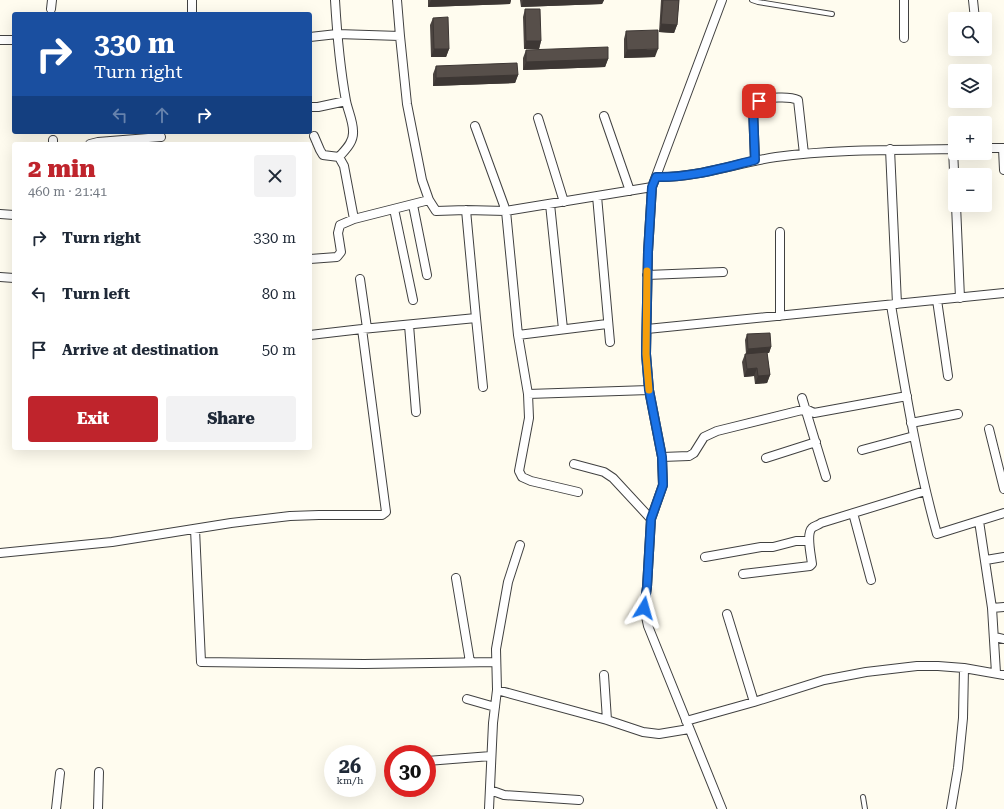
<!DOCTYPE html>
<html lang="en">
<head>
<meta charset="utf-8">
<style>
  :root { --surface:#fff; --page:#f2f2f3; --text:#1f2937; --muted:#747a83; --accent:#bf242c }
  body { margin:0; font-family:"Roboto Serif",serif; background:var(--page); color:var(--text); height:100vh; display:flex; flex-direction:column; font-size:15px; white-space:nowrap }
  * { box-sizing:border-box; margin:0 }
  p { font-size:13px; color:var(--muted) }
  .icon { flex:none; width:22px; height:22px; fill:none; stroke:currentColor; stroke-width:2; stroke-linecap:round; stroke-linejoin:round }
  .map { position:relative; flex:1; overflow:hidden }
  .drawer { position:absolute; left:12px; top:142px; width:300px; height:308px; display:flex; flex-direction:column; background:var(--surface); border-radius:4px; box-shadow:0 4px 16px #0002 }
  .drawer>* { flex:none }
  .banner { position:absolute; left:12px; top:12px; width:300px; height:122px; border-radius:4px; box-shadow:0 4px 16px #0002; background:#1a4fa0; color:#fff; overflow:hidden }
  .buttons { position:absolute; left:948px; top:12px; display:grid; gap:8px }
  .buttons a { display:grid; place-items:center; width:44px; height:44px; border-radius:4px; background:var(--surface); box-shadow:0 4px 16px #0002; font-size:20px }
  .speed { position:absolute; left:324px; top:745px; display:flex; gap:8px; font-size:20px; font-weight:700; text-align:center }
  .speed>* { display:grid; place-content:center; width:52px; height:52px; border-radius:50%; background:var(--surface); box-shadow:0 4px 16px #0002; line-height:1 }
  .speed small { font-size:10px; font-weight:400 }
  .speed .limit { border:6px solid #d22; background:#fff; color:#111 }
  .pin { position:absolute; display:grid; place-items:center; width:34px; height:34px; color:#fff; margin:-17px; border-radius:8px; box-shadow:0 2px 6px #0006 }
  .me { position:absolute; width:44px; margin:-22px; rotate:8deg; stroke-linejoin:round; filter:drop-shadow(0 0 3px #0008) }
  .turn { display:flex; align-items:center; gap:14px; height:84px; padding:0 16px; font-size:18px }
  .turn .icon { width:52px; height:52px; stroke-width:2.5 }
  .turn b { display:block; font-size:28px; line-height:34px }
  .lanes { display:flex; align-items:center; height:38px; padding:0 16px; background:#0003; justify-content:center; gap:20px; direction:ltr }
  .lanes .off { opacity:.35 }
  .round { display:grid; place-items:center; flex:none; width:42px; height:42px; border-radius:4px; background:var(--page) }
  .summary { display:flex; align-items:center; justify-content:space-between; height:68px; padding:0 16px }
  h1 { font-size:24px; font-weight:800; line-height:30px; color:var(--accent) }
  .primary-button { display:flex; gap:8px; margin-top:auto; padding:8px 16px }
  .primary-button a { flex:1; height:46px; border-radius:4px; background:var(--accent); color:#fff; font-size:16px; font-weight:800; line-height:46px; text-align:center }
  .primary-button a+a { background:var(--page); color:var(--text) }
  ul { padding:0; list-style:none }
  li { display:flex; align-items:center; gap:12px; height:56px; padding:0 16px }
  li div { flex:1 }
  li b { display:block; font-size:15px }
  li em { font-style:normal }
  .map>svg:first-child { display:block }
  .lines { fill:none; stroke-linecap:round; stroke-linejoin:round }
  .lane-casing { stroke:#414141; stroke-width:6 }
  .street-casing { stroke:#414141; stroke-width:10 }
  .lane { stroke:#fff; stroke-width:4 }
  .street { stroke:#fff; stroke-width:8 }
  .wall { fill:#4b4440 }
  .shaded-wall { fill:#3d3734 }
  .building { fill:#574f4a; stroke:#3d3734 }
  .route-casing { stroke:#114b97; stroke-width:10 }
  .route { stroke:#1a73e8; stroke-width:7 }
  .slow { stroke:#f59e0b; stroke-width:7 }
</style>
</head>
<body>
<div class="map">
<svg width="1004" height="809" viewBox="0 0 1004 809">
  <rect width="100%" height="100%" fill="#fffcef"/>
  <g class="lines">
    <defs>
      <path id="lane" d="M752,0L758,2L832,14
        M863,797L865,809"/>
      <path id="street" d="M335,0C337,34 340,68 346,101C348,111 353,121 353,131C354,142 345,150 339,157
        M397,0L400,36
        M904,0V38
        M973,0L975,19
        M51,9L52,0
        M192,14V0
        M310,37L337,34L400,36L407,104L422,180L429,200L436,211L466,210
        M0,40H14
        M310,107H318L346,101
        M604,116L630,191
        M538,118L564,202
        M475,126L506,211L518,335L528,394L649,390
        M314,136L320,150L323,155L339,157L344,166L354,219
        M53,144V140
        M90,144L98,142L161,137
        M985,148H1004
        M1003,148L1004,170
        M890,149L897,304
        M953,149L955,193
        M755,161L753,108C754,105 755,102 759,101C767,97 790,96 798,100L804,154
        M656,177C697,178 736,163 776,157C835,149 895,150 955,149
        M652,187L648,252L646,354L649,390L662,457L663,485L651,519L647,587L644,608L648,626L722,809
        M597,196L610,342
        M550,204L563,329
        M413,205L427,275
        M956,205L960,298
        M394,209L413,300
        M0,214L14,215
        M780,232V316
        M310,259L337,257L341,252L338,233L340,225L354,219L429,200
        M647,275L723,272
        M0,277L14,278
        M360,279L367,328
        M937,300L948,376
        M891,305C904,382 916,459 937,534L1004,513
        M476,318L483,387
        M409,325L416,412
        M647,329L1004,293
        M310,335L362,329
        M518,335L607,324
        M528,394L529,418L519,471L522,477L531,481L578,492
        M802,398L826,477
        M911,423L958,414
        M989,429L1004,489
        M862,450L914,436
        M662,457L689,456L694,453L704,437L717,431L806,409L814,413L907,396
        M766,458L816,442
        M574,464L604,472L613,478L651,519
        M853,513L871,580
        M979,521L992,608L996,673
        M195,529L201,662L364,664L496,662
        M520,545L508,582L496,649L497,690L607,720L643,732L659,734L689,729
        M0,553L112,542L231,523L290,516L319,515H382L386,512L362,329L476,318L466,210L506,211L652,187L722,0
        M705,557L761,547H773L796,541H809
        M986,560L1004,557
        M743,574L810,566L812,564C811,555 806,534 812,528C814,526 819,525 821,523L925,491
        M456,578L470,662
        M992,608L1004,607
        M727,614L754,702
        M995,637L1004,639
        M604,675L607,720
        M467,699L495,707
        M686,721L754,702L824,680L866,672L917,666H938L964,668L1004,675
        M427,761L491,756
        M490,790L504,795L579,800
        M56,809L60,773
        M98,809L99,772
        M489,809L493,723L497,690
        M951,809L958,768L963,718L964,668"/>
    </defs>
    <use href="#lane" class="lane-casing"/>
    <use href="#street" class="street-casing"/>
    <use href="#lane" class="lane"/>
    <use href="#street" class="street"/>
  </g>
  <path class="wall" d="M428,0H511L510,4L428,7Z
    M520,0H604L602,4L521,7Z
    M661,0H679L677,25L674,33L659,32Z
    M525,9L541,41L539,49H524L523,17Z
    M433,18L449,49L446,57H431L430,25Z
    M626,31L655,57L624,58V39Z
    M526,50L608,59L605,67L523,70V58Z
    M436,66L518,75L515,83L433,86V74Z
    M747,334L771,347L769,353H767L770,375L767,383L755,384L754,376L744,377L742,362L745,354H746L745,340Z"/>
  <path class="shaded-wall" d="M431,0H511L510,4L428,7Z
    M523,0H604L602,4L521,7Z
    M661,24L677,25L674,33L659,32Z
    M526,41H541L539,49H524Z
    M434,49H449L446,57H431Z
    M658,49L655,57L624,58L627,50Z
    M608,59L605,67L523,70L526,62Z
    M518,75L515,83L433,86L436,78Z
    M771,347L769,353L746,354L748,349Z
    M757,368L754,376L744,377L747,369Z
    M770,375L767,383L755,384L758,376Z"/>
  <path class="building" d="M663,0H679L677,25L661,24Z
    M525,9H540L541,41H526Z
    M448,17L449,49H434L433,18Z
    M658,30V49L627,50L626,31Z
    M608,47V59L526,62V50Z
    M517,63L518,75L436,78V66Z
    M770,333L771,347L748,349L747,334Z
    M767,352L770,375L758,376L757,368L747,369L745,354Z"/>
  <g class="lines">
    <defs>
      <path id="route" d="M644,608L647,587L651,519L663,485L662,457L649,390L646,354L648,252L652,187L656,177C690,178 722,168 755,160L753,108L755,104L759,101"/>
    </defs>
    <use href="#route" class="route-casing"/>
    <use href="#route" class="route"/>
    <path class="slow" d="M647,271L646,354L649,390"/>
  </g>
</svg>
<div class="buttons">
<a><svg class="icon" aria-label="search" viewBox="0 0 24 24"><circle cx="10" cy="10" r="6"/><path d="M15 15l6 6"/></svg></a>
<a><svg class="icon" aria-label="layers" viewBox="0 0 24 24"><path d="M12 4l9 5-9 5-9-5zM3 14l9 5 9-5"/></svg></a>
<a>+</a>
<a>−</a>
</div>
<div class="speed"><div>26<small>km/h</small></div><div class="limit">30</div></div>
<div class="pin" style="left:759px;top:101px;background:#d93025"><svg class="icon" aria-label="arrive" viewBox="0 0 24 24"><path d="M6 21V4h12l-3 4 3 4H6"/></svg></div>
<svg class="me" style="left:644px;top:608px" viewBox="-20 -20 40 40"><path d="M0-17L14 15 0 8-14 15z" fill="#1a73e8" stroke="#fff" stroke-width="4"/></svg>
<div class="banner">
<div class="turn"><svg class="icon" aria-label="right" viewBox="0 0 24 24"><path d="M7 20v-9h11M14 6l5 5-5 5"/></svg><div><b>330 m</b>Turn right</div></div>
<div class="lanes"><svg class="icon off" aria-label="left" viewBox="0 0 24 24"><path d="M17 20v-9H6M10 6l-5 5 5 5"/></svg><svg class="icon off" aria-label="ahead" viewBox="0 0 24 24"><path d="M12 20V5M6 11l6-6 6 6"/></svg><svg class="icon" aria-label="right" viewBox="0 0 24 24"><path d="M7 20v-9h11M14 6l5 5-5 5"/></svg></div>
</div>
<section class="drawer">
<div class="summary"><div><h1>2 min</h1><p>460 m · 21:41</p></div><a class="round"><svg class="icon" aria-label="close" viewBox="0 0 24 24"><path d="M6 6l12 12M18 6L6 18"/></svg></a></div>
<ul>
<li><svg class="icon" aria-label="right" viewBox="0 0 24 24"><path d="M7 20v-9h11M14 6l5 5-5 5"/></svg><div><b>Turn right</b></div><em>330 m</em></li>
<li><svg class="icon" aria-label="left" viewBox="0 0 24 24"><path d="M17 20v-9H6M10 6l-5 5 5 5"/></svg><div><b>Turn left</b></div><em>80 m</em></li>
<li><svg class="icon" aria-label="arrive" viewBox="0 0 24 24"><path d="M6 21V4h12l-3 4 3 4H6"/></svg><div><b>Arrive at destination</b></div><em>50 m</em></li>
</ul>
<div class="primary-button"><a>Exit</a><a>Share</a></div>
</section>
</div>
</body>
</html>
